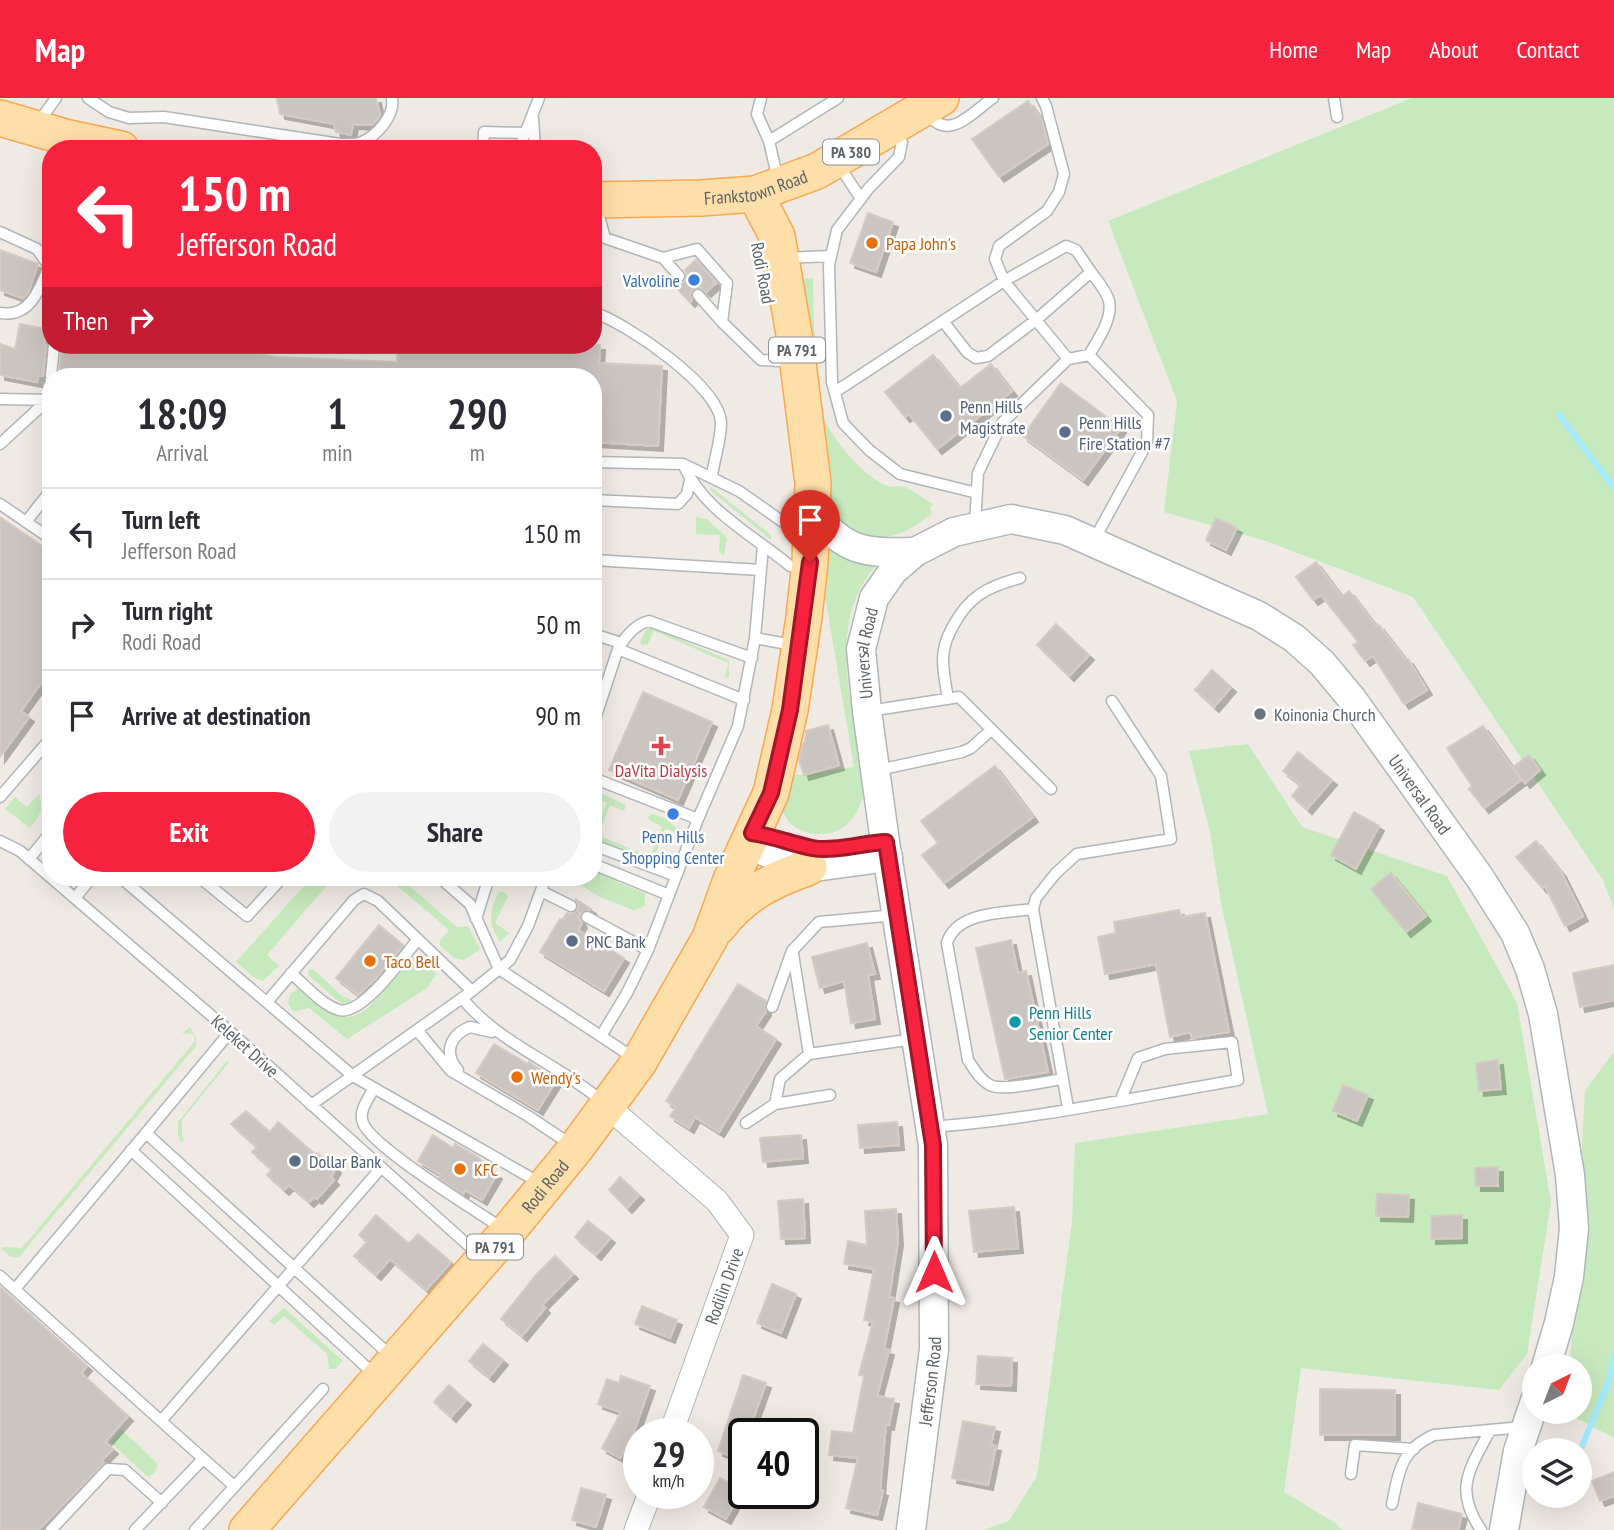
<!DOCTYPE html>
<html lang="en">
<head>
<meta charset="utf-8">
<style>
  :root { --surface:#fff; --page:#f2f2f3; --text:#2b2b33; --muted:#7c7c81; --line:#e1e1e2; --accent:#f6233f }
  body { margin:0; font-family:"PT Sans Narrow",sans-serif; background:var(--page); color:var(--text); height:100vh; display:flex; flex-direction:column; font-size:26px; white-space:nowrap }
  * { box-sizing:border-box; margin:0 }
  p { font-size:23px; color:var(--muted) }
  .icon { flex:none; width:38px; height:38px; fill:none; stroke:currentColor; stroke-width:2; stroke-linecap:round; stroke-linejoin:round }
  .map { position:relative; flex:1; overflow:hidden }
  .side { position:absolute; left:42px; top:270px; width:560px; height:518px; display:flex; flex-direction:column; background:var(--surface); border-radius:28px; box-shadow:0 7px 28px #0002 }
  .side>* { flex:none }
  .hud { position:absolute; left:42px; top:42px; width:560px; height:214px; border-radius:28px; box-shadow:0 7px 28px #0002; background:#f6233f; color:#fff; overflow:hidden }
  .needle { width:46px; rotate:42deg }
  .controls { position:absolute; left:1522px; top:1256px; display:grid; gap:14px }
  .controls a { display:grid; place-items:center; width:70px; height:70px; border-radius:50%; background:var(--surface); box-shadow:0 7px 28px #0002; font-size:35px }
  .speed { position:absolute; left:623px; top:1320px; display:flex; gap:14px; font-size:35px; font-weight:700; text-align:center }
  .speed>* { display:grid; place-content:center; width:91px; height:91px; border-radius:50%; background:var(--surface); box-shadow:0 7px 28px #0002; line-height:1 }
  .speed small { font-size:18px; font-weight:400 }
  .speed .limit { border:4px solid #111; border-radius:10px; background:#fff; color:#111 }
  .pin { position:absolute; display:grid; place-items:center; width:60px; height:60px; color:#fff; margin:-72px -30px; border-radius:50% 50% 50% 0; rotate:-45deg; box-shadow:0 0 7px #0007 }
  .pin .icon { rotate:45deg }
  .me { position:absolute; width:77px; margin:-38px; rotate:0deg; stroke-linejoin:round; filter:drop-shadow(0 0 5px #0008) }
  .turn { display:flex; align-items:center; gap:24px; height:147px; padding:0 21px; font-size:32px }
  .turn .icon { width:91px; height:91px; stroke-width:2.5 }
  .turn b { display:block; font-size:49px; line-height:60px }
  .then { display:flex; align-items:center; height:66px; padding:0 21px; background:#0003; gap:14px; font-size:26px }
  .eta { display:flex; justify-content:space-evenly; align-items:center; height:119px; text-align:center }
  .eta b { font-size:42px; font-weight:800; line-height:49px }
  .cta { display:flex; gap:14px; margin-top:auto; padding:14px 21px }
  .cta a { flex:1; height:80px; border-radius:42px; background:var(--accent); color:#fff; font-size:28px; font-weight:800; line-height:80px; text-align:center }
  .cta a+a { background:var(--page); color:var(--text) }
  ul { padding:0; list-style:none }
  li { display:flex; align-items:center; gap:21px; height:91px; padding:0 21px; border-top:2px solid var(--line) }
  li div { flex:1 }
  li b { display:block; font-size:26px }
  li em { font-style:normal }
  header { display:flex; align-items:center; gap:42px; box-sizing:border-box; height:98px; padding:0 35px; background:var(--accent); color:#fff }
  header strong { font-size:33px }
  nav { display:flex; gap:38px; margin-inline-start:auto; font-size:24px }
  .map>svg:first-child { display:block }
  .green { fill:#c7e9be }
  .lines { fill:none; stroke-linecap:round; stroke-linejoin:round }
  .stream { stroke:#a4ebff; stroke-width:6 }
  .building { fill:#cbc5c1; stroke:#d5cbc1; stroke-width:2; filter:url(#shadow) }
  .service-casing { stroke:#b1b6ba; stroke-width:13 }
  .minor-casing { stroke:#b1b6ba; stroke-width:25 }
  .tertiary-casing { stroke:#b1b6ba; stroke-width:31 }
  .primary-casing { stroke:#fca750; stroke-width:38 }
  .service { stroke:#fff; stroke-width:10 }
  .minor { stroke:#fff; stroke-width:23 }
  .tertiary { stroke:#fff; stroke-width:28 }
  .primary { stroke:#ffdfa9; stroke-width:35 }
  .route-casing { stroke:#a01729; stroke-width:18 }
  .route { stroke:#f6233f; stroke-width:12 }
  .food-dot { fill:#e8710a; stroke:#fff; stroke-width:2.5 }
  .shop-dot { fill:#3f7fe0; stroke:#fff; stroke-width:2.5 }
  .service-dot { fill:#5c6f8a; stroke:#fff; stroke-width:2.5 }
  .worship-dot { fill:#6b7280; stroke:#fff; stroke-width:2.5 }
  .health-dot { fill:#e0444e; stroke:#fff; stroke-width:2.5 }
  .culture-dot { fill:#0f9aa8; stroke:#fff; stroke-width:2.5 }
  .labels { text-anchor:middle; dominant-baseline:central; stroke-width:5; stroke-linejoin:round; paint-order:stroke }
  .shield { fill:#fff; stroke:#8d9194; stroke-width:2 }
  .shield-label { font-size:16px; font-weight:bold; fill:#5c6266 }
  .street-label { font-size:18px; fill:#5c6266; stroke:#fff }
  .food-label { font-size:18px; fill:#c56008; stroke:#fff; text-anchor:start }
  .shop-label { font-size:18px; fill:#366cbe; stroke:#fff; text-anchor:end }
  .service-label { font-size:18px; fill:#4e5e75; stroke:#fff; text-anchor:start }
  .worship-label { font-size:18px; fill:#5b616d; stroke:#fff; text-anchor:start }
  .health-label { font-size:18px; fill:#be3a42; stroke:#fff }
  .culture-label { font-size:18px; fill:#0d838f; stroke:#fff; text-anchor:start }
</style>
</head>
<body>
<header>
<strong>Map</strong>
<nav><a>Home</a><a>Map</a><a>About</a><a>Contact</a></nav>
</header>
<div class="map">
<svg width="1614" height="1432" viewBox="0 0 1614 1432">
  <defs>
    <filter id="shadow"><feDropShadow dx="5" dy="5" stdDeviation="0" flood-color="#0004"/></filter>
  </defs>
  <rect width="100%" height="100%" fill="#f0eae4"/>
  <path class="green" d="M1412,0H1614V811L1603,782L1413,499L1266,443L1164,414L1177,303L1108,123Z
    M813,180L814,230L823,317C831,340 864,380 888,388C894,390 899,387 904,389C914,392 924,401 933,406L930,409L932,416C923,422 913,430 903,434C865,450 837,429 823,395L799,181Z
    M711,389L771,437V442L710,392Z
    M696,419L707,421L727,440L724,457L719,455L720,437L696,436Z
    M827,444L878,465C831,517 847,588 859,649C862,668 869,689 860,707C857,715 852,723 845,728C826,743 789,737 782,711C780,702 784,688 785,679L854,669L826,504L817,502Z
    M651,529L729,562V579L725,580L728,565L654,533L648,546L642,547L640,544L646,532Z
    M1248,646L1302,729L1447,778L1517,905L1551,1104L1527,1256L1499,1292L1301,1270L1284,1394L1337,1426L1342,1432H983L1009,1423L1037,1378L1072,1125L1075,1045L1268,1016L1221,805L1210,734L1189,653Z
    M601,695L626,707L624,713L610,707L598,737L650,759L662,729L649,722L648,719L652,716L667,721L678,732L677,734L665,731L654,760L662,764L660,767L593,742V735L607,705L595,700V698Z
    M39,696C44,712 40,718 30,730L5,711L15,699L27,709Z
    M593,770L618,781L617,784L645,795V807L639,811L636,810L635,813L598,798L568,779H593Z
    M312,779H334L267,857L279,868L263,883L255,880L236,864Z
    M387,779H399L457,829L468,828L480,851L478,853L463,862L454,860L440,847V843L449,832Z
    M499,794H504L508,798L495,825L509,835L500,844C488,827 489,812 499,794Z
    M414,859C423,861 431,868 436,876L427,890L347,941L309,910L293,914L288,905L290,896L299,890C365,954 369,897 414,859Z
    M313,871L342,898L354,903L344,906L337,902L308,877L309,872Z
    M190,929L196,940V948L19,1159H11L1,1151L3,1149L22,1150L195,943L193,936L182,935Z
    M1614,953V1340L1567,1315L1580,1314V1269H1570L1585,993Z
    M230,963L182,1022V1038L184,1042L181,1044L178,1037V1024L226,964Z
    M284,1210L343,1263L335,1271H329L327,1256L284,1218L274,1227L269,1223Z
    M121,1331L156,1364L158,1368L154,1375L148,1379L110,1344Z"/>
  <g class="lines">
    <path class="stream" d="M1559,317L1614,390
      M1580,1353L1610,1280L1614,1257"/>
  </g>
  <path class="building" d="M277,0H376L380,18L372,27L353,26L351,37L336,34L334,26L280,16Z
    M1028,3L1042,22L1048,46L999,79L972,41Z
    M868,115L893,124L876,174L850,165Z
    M0,152L38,166L28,195L23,200L0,192Z
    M696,162L716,185L706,194L700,189L693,191L690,195L692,202L690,204L672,185L680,186L685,183L687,177L685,172Z
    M20,226L46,231L44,247H46L43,278H38L37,284L0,277V246L15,251Z
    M62,247H212L275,259L397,264L398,247H600L599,265L662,268L658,348L593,344V278H59Z
    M933,257L960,290L991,266L1012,293L937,351L909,316L905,319L885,294Z
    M1061,285L1121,330L1083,382L1023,338Z
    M0,419L51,454V571L21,613L29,619L0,659Z
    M1216,420L1237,430L1226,452L1206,442Z
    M1316,464L1342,499L1349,493L1377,529L1379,527L1406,562L1408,561L1427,592L1404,606L1373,558L1365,563L1353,547L1358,544L1321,497L1313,502L1296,479Z
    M1056,526L1089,557L1069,578L1037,547Z
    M1212,572L1231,589L1214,609L1195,592Z
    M643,594L712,624L678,702L609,672Z
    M828,627L839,667L804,677L799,662L803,645L805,644L806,633Z
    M1483,628L1521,682L1484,710L1469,691L1472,688L1447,650Z
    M1298,654L1332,682L1307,711L1292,698L1301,687L1283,673Z
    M1529,657L1540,672L1525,685L1513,669Z
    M995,668L1033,719L944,785L922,757L938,745L921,723Z
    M1354,714L1379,728L1356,771L1331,757Z
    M1536,743L1561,774L1583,818L1565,828L1545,788L1542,790L1516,759Z
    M1391,775L1426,818L1406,834L1371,791Z
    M575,801L591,811L580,815L579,820L582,825L578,832L624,860L604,893L540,854L560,821L562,822L567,815L572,816L578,812L579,807Z
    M1179,812L1181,819L1205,815L1229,934L1192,940L1190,934L1170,939L1156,866L1105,876L1098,839L1116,835L1114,824Z
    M379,827L403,847L376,880L358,897L336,880Z
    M1011,842L1018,875L1026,873L1048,974L1005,981L976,850Z
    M867,845L875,876L868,877L875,921L851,925L844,883L820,890L812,859Z
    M1614,867V902L1580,909L1573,875Z
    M738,886L766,903V913L756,928L776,941L719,1034L695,1019L689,1030L670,1018L676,1010L666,1003Z
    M494,946L528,966L529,964L556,983L538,1012L476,975Z
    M1498,962L1501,991L1479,993L1476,965Z
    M1343,987L1368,997L1357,1023L1333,1013Z
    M246,1013L270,1034L278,1024L316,1057L317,1055L336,1070L331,1079L334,1082L317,1101L314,1099L309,1104L289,1087L284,1092L267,1077L272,1071L252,1054L257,1049L231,1026Z
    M897,1024L899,1047L860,1050L858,1027Z
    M433,1037L453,1050L455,1046L476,1058L482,1063L481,1066L497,1076L482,1102L465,1092L463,1096L439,1080L441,1077L418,1063Z
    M801,1037L803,1060L763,1064L760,1040Z
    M1498,1069V1088H1476L1475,1070Z
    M620,1079L639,1097L627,1110L609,1092Z
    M1377,1096L1409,1097L1408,1119L1376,1118Z
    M803,1101L805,1140L781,1141L778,1103Z
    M1014,1109L1018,1150L974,1154L969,1113Z
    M896,1111L898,1143L889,1199L894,1200L884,1251L889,1252L877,1298L894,1301L889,1327L886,1326L880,1392L883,1393L877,1417L846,1410L858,1360L829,1357L832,1333L853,1335L864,1278L859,1277L873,1224L864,1222L874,1171L844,1166L848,1143L867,1147L865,1113Z
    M376,1117L409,1146L418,1136L451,1164L426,1192L390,1161L376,1177L354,1158L367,1144L359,1137Z
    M1462,1117V1140L1431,1141V1118Z
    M588,1123L610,1140L596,1157L575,1139Z
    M555,1158L573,1176L542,1207L545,1210L522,1238L501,1221L536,1177Z
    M772,1186L796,1196L781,1235L757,1225Z
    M0,1189L87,1268L81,1275L128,1318L105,1344L113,1351L101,1363L104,1365L38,1432H0Z
    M642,1208L677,1222L670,1240L635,1226Z
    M483,1246L503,1262L489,1279L469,1263Z
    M978,1258L1012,1260L1011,1288L976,1286Z
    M743,1277L766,1285L748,1335H744V1363L718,1353Z
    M621,1278L650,1288L634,1333L620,1360L602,1350L621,1314L598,1306L607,1281L619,1285Z
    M449,1287L466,1302L451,1319L434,1304Z
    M1320,1291L1395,1292V1337H1320Z
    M963,1323L995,1329L991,1347L996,1348L988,1387L952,1380Z
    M1614,1374V1398L1600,1403L1592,1383Z
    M720,1380L742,1392L726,1421L704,1409Z
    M581,1390L606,1397L596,1429L572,1422Z
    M1418,1405L1462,1416L1458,1432H1412Z"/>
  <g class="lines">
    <defs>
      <path id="service" d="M88,0L109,14L129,20L164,19L340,46C347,46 356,47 362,44C378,37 395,17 392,0
        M761,0L757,16L769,43
        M1334,0L1337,19
        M926,14C948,45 970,16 993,0
        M533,20L535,51
        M38,25L56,0
        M896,31L902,44L899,59L869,90L837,132L829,167L832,284L843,325L869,352L900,376L977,395
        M483,51L484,34L525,35
        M519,51L539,0
        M838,66L861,101
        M778,82L769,43L838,0
        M596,108L605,140L663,160L697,151L727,185L722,224L761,262L779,263
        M0,134L37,151L49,168C40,191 30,220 0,215
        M663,160L679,178
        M784,160L831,158
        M698,197L722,224
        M593,214C626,225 720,288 721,325C721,342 714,362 712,378
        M943,223L967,254L976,260L988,258L1036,222L1091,174L1076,152L1066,148L1004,183L995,161L999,148L1047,113L1059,94L1064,76L1046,8L1042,0
        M1089,257C1097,243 1113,221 1109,203C1107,194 1097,182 1091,174
        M51,278L54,247
        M835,294L1004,183L1068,261
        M0,301L51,302
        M0,346L49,301L51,281
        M593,364L683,366L739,393L790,429
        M683,366C703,412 753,437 790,468
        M593,402L678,406L687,396L690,382
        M0,406L51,441
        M26,424L51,392
        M975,426L978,375L1002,325L1068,261L1089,257L1148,317L1147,345L1093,444
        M593,462L761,472
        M593,536L621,545
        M755,540L763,448
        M618,551C625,539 636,526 649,523L752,560
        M948,601C946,588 943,575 943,562C943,552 947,539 952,530C968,499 986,489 1020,480
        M869,613L959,599L1051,691
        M593,627L618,551L744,602
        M878,672L962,654L971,650L991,632
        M593,680L698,721L738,628L755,540L782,545
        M0,699L51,640
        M0,743L20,753L235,938L479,1157
        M593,747L676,778
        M29,761L51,734
        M593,766L669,797
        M120,779L353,978L540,1085
        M199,779L247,818L283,779
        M439,779L470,806L499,871L634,960
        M541,793L571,808
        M75,800L92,779
        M1033,811C1006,815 956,813 947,845L968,962C974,971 980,982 990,987C1003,994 1047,983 1063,981
        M587,819L648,852L627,895L601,938
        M476,821L489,779
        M648,852L698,721
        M793,856L809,956
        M291,875C305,887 322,907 339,912C363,918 404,858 418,841
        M462,900C499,946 559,966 603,1004
        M267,904L354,802L364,796L378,803L472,893
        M772,909L792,853L819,824L896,817
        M417,932L451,973L528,1018L573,1048
        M230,934L146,1035L392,1259
        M458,972C443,955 450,937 470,929L492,934
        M374,990C369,1000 358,1013 363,1025C372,1049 476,1113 502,1130
        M775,1006L830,997
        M311,1007L472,893L510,862L528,828L546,779
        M1068,1010L1033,811L1036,800L1056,775L1077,756L1171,741L1161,678L1112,603
        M746,1025L775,1006L780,981L809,956L914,941
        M930,1029C1033,1022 1136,999 1238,982L1232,944L1165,951L1138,960L1121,1001
        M131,1052L376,1278
        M0,1178L161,1323
        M15,1191L146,1035
        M1351,1376L1355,1347L1414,1351
        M234,1388L161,1323L381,1070
        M1392,1406C1399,1374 1400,1352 1434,1337L1523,1329
        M51,1432L108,1371L125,1372L162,1405
        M135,1432L203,1361
        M195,1432L323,1291
        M1481,1432C1453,1391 1470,1371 1490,1332"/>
      <path id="minor" d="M607,1008L717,1103L742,1137L671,1335
        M636,1432L650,1395"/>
      <g id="tertiary">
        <path d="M812,413C847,455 863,455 915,454"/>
        <path d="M747,747L790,763L815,769L888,759"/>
        <path id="s1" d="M911,1432L934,1251L933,1047L885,744L867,613L861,551L874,500L893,473L915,454L954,434L1011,421L1065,432L1259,518L1294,540L1322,565L1352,601L1480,780L1515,835L1530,871L1543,916L1570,1077L1574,1130L1569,1179L1559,1225L1546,1269"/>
        <path d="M1504,1432L1518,1353L1535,1303"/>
      </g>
      <g id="primary">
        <path d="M0,20L65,39L121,51"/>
        <path id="s2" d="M593,102L701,100L755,96L817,73L941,0"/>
        <path d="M718,829C744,796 770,783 809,769"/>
        <path id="s3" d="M247,1432L508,1133L576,1050L639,964L710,840L731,782L771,695L790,612L804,519L810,464L813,385L795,242L777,138L755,96"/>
      </g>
    </defs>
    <use href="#service" class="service-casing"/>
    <use href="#minor" class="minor-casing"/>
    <use href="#tertiary" class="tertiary-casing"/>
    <use href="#primary" class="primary-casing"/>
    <use href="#service" class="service"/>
    <use href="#minor" class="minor"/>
    <use href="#tertiary" class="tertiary"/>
    <use href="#primary" class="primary"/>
  </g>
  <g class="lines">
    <defs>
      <path id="route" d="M810,464L790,612L771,695L752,735C773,738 792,746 812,750C834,754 863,745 886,744L933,1047L934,1174"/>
    </defs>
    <use href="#route" class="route-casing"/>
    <use href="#route" class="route"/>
  </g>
  <g class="food-dot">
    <circle cx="872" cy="145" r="7"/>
    <circle cx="370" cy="863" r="7"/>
    <circle cx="517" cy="979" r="7"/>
    <circle cx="460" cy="1071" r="7"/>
  </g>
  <g class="shop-dot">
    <circle cx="694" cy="182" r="7"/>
    <circle cx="673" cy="716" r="7"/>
  </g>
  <g class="service-dot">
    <circle cx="946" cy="318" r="7"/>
    <circle cx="1065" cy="334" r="7"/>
    <circle cx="572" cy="843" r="7"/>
    <circle cx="295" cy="1063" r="7"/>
  </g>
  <circle class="worship-dot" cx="1260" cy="616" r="7"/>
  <path class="health-dot" d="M657.5 637.5h7v7h7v7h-7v7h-7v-7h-7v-7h7z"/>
  <circle class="culture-dot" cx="1015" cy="924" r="7"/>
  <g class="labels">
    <g class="shield">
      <rect x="823" y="41.5" width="56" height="25" rx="5"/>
      <rect x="769" y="239.5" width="56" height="25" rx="5"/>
      <rect x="467" y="1136.5" width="56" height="25" rx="5"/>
    </g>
    <g class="shield-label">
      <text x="851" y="54">PA 380</text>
      <text x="797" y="252">PA 791</text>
      <text x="495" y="1149">PA 791</text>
    </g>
    <g class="street-label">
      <text stroke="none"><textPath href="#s2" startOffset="164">Frankstown Road</textPath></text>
      <text transform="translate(763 175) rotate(79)">Rodi Road</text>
      <text stroke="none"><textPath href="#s1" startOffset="884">Universal Road</textPath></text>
      <text stroke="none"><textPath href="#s1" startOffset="1615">Universal Road</textPath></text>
      <text transform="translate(245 948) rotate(42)">Keleket Drive</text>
      <text stroke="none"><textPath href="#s3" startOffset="455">Rodi Road</textPath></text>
      <text transform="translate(724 1188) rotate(-70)">Rodilin Drive</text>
      <text stroke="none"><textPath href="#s1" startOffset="150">Jefferson Road</textPath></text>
    </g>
    <g class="food-label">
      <text x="886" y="145">Papa John's</text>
      <text x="384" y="863">Taco Bell</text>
      <text x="531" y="979">Wendy's</text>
      <text x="474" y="1071">KFC</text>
    </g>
    <g class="shop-label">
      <text x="680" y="182">Valvoline</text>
      <text x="673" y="738" text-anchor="middle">Penn Hills<tspan x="673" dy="21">Shopping Center</tspan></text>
    </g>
    <g class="service-label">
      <text x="960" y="308">Penn Hills<tspan x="960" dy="21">Magistrate</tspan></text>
      <text x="1079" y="324">Penn Hills<tspan x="1079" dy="21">Fire Station #7</tspan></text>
      <text x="586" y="843">PNC Bank</text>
      <text x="309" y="1063">Dollar Bank</text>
    </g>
    <g class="worship-label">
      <text x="1274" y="616">Koinonia Church</text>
    </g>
    <g class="health-label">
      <text x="661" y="672">DaVita Dialysis</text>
    </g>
    <g class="culture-label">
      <text x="1029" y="914">Penn Hills<tspan x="1029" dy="21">Senior Center</tspan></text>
    </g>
  </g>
</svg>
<div class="controls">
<a><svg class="needle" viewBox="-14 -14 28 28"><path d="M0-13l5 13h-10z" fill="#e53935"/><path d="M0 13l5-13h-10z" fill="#7c7c81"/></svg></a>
<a><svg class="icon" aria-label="layers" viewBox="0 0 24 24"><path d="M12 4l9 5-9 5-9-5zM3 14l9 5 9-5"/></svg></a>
</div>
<div class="speed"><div>29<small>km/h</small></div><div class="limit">40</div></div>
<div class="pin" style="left:810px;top:464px;background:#d93025"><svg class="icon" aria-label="arrive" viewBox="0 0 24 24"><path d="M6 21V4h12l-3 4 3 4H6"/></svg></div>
<svg class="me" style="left:934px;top:1174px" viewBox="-20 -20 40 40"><path d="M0-17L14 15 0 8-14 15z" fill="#f6233f" stroke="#fff" stroke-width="4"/></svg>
<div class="hud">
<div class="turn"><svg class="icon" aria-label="left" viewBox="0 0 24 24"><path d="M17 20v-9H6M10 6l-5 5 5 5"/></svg><div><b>150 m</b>Jefferson Road</div></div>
<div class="then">Then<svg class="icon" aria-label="right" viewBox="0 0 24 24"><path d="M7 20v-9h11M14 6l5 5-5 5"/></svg></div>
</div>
<section class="side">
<div class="eta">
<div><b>18:09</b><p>Arrival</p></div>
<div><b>1</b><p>min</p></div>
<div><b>290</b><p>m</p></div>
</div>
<ul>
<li><svg class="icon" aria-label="left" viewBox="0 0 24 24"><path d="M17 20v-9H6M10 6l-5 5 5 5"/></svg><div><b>Turn left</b><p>Jefferson Road</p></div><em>150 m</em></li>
<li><svg class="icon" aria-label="right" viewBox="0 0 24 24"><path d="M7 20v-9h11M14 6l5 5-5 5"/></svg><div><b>Turn right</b><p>Rodi Road</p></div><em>50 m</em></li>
<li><svg class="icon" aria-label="arrive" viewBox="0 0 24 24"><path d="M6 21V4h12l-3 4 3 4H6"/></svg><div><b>Arrive at destination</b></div><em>90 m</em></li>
</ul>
<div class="cta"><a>Exit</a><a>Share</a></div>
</section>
</div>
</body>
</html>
